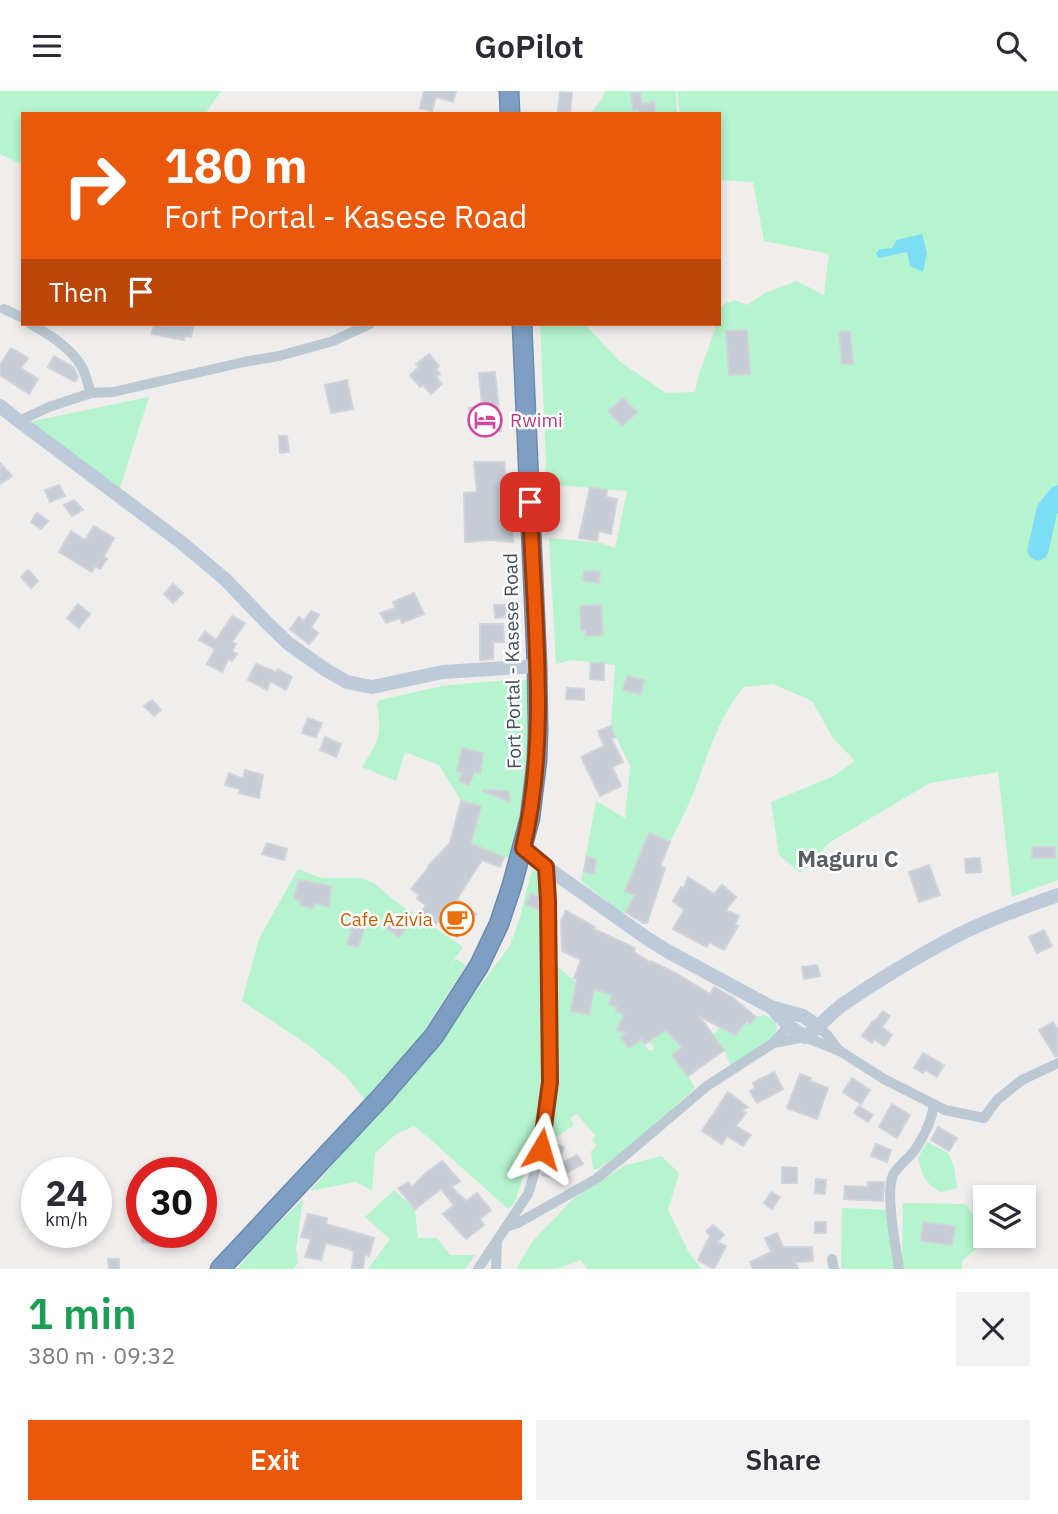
<!DOCTYPE html>
<html lang="en">
<head>
<meta charset="utf-8">
<style>
  :root { --surface:#fff; --page:#f2f2f3; --text:#2b2b33; --muted:#7c7c81; --accent:#ea580c }
  body { margin:0; font-family:"IBM Plex Sans",sans-serif; background:var(--page); color:var(--text); height:100vh; display:flex; flex-direction:column; font-size:26px; white-space:nowrap }
  * { box-sizing:border-box; margin:0 }
  p { font-size:23px; color:var(--muted) }
  .icon { flex:none; width:38px; height:38px; fill:none; stroke:currentColor; stroke-width:2; stroke-linecap:round; stroke-linejoin:round }
  .map { position:relative; height:1178px; overflow:hidden }
  .drawer { display:flex; flex-direction:column; background:var(--surface); flex:1 }
  .drawer>* { flex:none }
  .hud { position:absolute; left:21px; top:21px; width:700px; height:214px; border-radius:0px; box-shadow:0 4px 10px #0003; background:#ea580c; color:#fff; overflow:hidden }
  .tools { position:absolute; left:973px; top:1094px; display:grid; gap:14px }
  .tools a { display:grid; place-items:center; width:63px; height:63px; border-radius:0px; background:var(--surface); box-shadow:0 4px 10px #0003; font-size:35px }
  .speed { position:absolute; left:21px; top:1066px; display:flex; gap:14px; font-size:35px; font-weight:700; text-align:center }
  .speed>* { display:grid; place-content:center; width:91px; height:91px; border-radius:50%; background:var(--surface); box-shadow:0 4px 10px #0003; line-height:1 }
  .speed small { font-size:18px; font-weight:400 }
  .speed .limit { border:10px solid #d22; background:#fff; color:#111 }
  .pin { position:absolute; display:grid; place-items:center; width:60px; height:60px; color:#fff; margin:-30px; border-radius:14px; box-shadow:0 4px 10px #0006 }
  .me { position:absolute; width:77px; margin:-38px; rotate:7deg; stroke-linejoin:round; filter:drop-shadow(0 0 5px #0008) }
  .turn { display:flex; align-items:center; gap:24px; height:147px; padding:0 28px; font-size:32px }
  .turn .icon { width:91px; height:91px; stroke-width:2.5 }
  .turn b { display:block; font-size:49px; line-height:60px }
  .then { display:flex; align-items:center; height:66px; padding:0 28px; background:#0003; gap:14px; font-size:26px }
  .round { display:grid; place-items:center; flex:none; width:74px; height:74px; border-radius:0px; background:var(--page) }
  .summary { display:flex; align-items:center; justify-content:space-between; height:119px; padding:0 28px }
  h1 { font-size:42px; font-weight:600; line-height:52px; color:#1e9e55 }
  .primary-button { display:flex; gap:14px; margin-top:auto; padding:14px 28px }
  .primary-button a { flex:1; height:80px; border-radius:0px; background:var(--accent); color:#fff; font-size:28px; font-weight:600; line-height:80px; text-align:center }
  .primary-button a+a { background:var(--page); color:var(--text) }
  header { display:flex; justify-content:space-between; align-items:center; height:91px; padding:0 28px; background:var(--surface); font-size:32px; font-weight:600 }
  .map>svg:first-child { display:block }
  .green { fill:#b5f4ce; fill-rule:evenodd }
  .water { fill:#7dddf7 }
  .lines { fill:none; stroke-linecap:round; stroke-linejoin:round }
  .river { stroke:#7dddf7; stroke-width:21 }
  .building { fill:#c8ccd4; stroke:#d0d3da; stroke-width:2 }
  .highway-casing { stroke:#6a8aaf; stroke-width:21 }
  .street { stroke:#bcc8d2; stroke-width:10 }
  .secondary { stroke:#bdcad9; stroke-width:14 }
  .highway { stroke:#7e9fc3; stroke-width:18 }
  .route-casing { stroke:#983908; stroke-width:18 }
  .route { stroke:#ea580c; stroke-width:12 }
  .labels { text-anchor:middle; dominant-baseline:central; stroke-width:5; stroke-linejoin:round; paint-order:stroke }
  .hotel-label { font-size:19px; fill:#b23c85; stroke:#fff; text-anchor:start }
  .street-label { font-size:19px; fill:#43515d; stroke:#fff }
  .food-label { font-size:19px; fill:#c56008; stroke:#fff; text-anchor:end }
  .quarter-label { font-size:23px; font-weight:bold; fill:#595e63; stroke:#fff }
</style>
</head>
<body>
<header><svg class="icon" aria-label="menu" viewBox="0 0 24 24"><path d="M4 6h16M4 12h16M4 18h16"/></svg>GoPilot<svg class="icon" aria-label="search" viewBox="0 0 24 24"><circle cx="10" cy="10" r="6"/><path d="M15 15l6 6"/></svg></header>
<div class="map">
<svg width="1058" height="1178" viewBox="0 0 1058 1178">
  <rect width="100%" height="100%" fill="#f0eded"/>
  <path class="green" d="M0,0H221L205,23H23V74L0,63Z
    M605,0H676L677,23H590L602,8Z
    M677,0H1058V789L1012,806L998,681L930,692L830,751L801,782L779,764L771,711L834,685L855,670L833,647L812,610L773,593L744,596C718,626 708,664 694,701C687,718 678,734 670,751L648,742L625,800L648,809L628,817L624,823L581,790L596,710L625,727L630,675L611,635L615,574L572,569L556,573L549,447L601,452L615,457L627,400L545,393L546,369L540,233H585L619,270L666,302L695,301L699,283L715,239V233H719C719,216 719,214 735,209L747,214L765,202L797,190L824,204L829,163L764,150L753,91L719,89V23H680ZM840,241H850L852,273H842Z
    M149,306L119,400L34,335L33,330Z
    M529,589L533,650L515,769L472,754L452,750L461,710L439,674L405,661L396,690L362,676C379,650 382,644 377,612L380,609L442,595L495,590Z
    M298,778L322,787H360L374,792L395,810L463,856L448,878L456,868L466,874L414,956L381,989L365,1009L347,986L307,953L242,910L259,848Z
    M532,778L539,783L542,799V890L545,947L542,1027L529,1070L514,1113L508,1118L431,1049L414,1035L396,1043L375,1062L372,1099L355,1091L310,1100L378,1021L422,973L509,856L519,830Z
    M556,874L578,893L612,904L610,913L616,915V920L624,923L617,939L625,942L621,946L629,957L645,945L647,948L643,952L650,960L654,957L649,950L673,934L682,956L688,985L695,997L625,1060L598,1078H593L591,1060L597,1055L592,1049L596,1045L577,1023L570,1027L574,1034L553,1048L548,1045L554,988Z
    M764,924L775,929L777,937L773,947L731,975L724,959L713,944L720,936L735,944L745,933H750L756,926Z
    M927,1051L948,1062L954,1076L957,1097L941,1101C924,1091 923,1086 918,1067Z
    M661,1065L679,1082L668,1119L688,1160L701,1178H587L581,1169L557,1178H516L533,1150L575,1106L624,1075Z
    M394,1099L415,1118L418,1147H437L450,1164H475L465,1178H368L390,1148L365,1126Z
    M303,1108L296,1158L298,1172L294,1178H237L259,1151Z
    M903,1112L966,1113L988,1148L962,1170V1178H902Z
    M842,1117L896,1119L895,1178H841Z"/>
  <path class="water" d="M922,143L927,162L923,181L910,175L907,161L879,167L876,162L880,158L892,157L897,149Z"/>
  <g class="lines">
    <path class="river" d="M1038,459L1047,419L1058,405"/>
  </g>
  <path class="building" d="M424,0H456L453,11L436,6L432,20L420,17Z
    M560,1L572,2L570,21L558,20Z
    M640,2L642,13L654,11L655,23H639L638,18L633,19L631,3Z
    M154,233H194L191,246L185,245L184,249L152,243Z
    M747,239L750,283L729,284L726,240Z
    M850,240L853,273H842L839,241Z
    M11,257L28,267L21,277L38,288L29,303L0,284V274Z
    M429,263L439,275L436,278L440,283L436,286L442,293L431,303L423,294L420,296L410,284L419,276L416,273Z
    M54,265L73,276L78,286L75,291L48,276Z
    M495,281L501,340L484,342L483,336L472,338L469,317L482,315L479,282Z
    M347,289L353,318L331,322L325,294Z
    M623,307L637,321L622,335L608,320Z
    M279,345H287L289,361L280,362Z
    M474,371H504L513,451L491,449L465,451L464,402L477,401Z
    M0,372L12,385L0,393Z
    M59,394L65,405L50,411L45,399Z
    M590,396L607,399L606,406L617,408L611,443L599,440L597,450L579,447Z
    M74,409L83,419L72,425L64,414Z
    M37,422L48,430L41,438L31,431Z
    M94,435L114,447L104,465L107,468L100,478L95,475L92,481L59,461L71,440L85,449Z
    M28,479L38,490L31,497L21,486Z
    M584,480L600,481L599,492L583,490Z
    M173,493L183,502L173,512L164,503Z
    M414,502L424,523L402,532L400,527L386,532L380,522L395,517L393,511Z
    M78,513L90,523L79,537L67,527Z
    M494,514H507L508,526L495,527Z
    M601,514L603,544L586,545V539H581L580,515Z
    M311,520L319,524L311,536L318,542L309,553L290,538L299,526L304,530Z
    M232,525L245,532L232,551L236,553L232,560L237,563L232,570L229,567L222,581L207,573L215,558L199,549L205,541L216,549Z
    M480,533H503L504,551H493V568L480,569Z
    M591,572H604V589L590,588Z
    M256,573L276,581L278,578L292,586L286,599L270,590L267,599L248,589Z
    M627,585L644,589L641,603L623,599Z
    M567,597L584,598V609L566,608Z
    M152,609L161,619L154,625L144,615Z
    M308,627L322,632L316,646L302,642Z
    M611,635L615,646L611,647L623,671L612,676L621,695L600,705L581,666L604,655L598,640Z
    M325,646L341,653L336,666L320,659Z
    M462,657L483,662L480,682L474,681L469,694L459,690L463,682L457,680Z
    M245,679L263,684L259,707L239,702L240,698L225,694L229,682L243,688Z
    M483,699L509,700L510,711L483,700Z
    M461,710L481,715L471,753L504,766L500,776L482,769L457,808L476,823L457,846L438,830L434,835L419,823L426,815L417,807L419,804L411,798L429,776L428,775L450,752Z
    M649,742L670,751L660,775L665,777L647,832H643L626,821L635,804L625,800Z
    M267,752L287,758L284,769L262,763Z
    M1032,756H1055V767H1032Z
    M587,766L596,768L594,783L584,780Z
    M980,767L981,781L966,782L965,768Z
    M929,774L940,804L919,811L909,781Z
    M688,786L714,803L722,794L736,806L726,819L739,825L735,834L738,835L724,859L709,851L707,856L673,838L684,819L673,810L681,796L684,797Z
    M299,789L331,795L329,816L315,812L313,817L301,815V810L294,808Z
    M531,802L540,807L539,819L526,813Z
    M566,820L595,836L594,838L635,857L634,861L651,872V870L677,883L710,903L714,896L732,906L756,926L750,933L747,930L735,944L699,925L724,959L688,985L672,964L682,956L666,939L645,953L641,948L629,957L621,946L625,942L617,939L624,923L616,920L617,916L609,913L612,904L594,898L589,924L571,920L577,888L574,887L581,869L562,860L561,830Z
    M392,828L406,838L399,846L385,836Z
    M354,832L365,835L358,856L347,853Z
    M1044,839L1052,855L1037,862L1029,846Z
    M817,874L820,885L804,888L802,876Z
    M883,920L890,925L882,936L892,944L884,955L874,948L872,952L862,945L873,930L874,931Z
    M1053,931L1058,939V965H1055L1039,939Z
    M923,962L944,974L937,986L925,979L923,982L914,977Z
    M774,981L783,998L757,1012L750,1000L755,997L753,992Z
    M800,983L811,987L810,990L828,997L817,1028L787,1017Z
    M852,987L870,999L861,1013L843,1001Z
    M728,1001L748,1016L742,1019L746,1022L736,1035L751,1044L743,1055L727,1045L722,1053L702,1040Z
    M892,1013L910,1024L897,1047L879,1036Z
    M859,1015L873,1024L868,1031L854,1022Z
    M938,1036L957,1047L949,1060L931,1049Z
    M550,1051L564,1056L554,1086L542,1084L547,1068Z
    M876,1053L891,1059L887,1071L871,1065Z
    M577,1064L583,1073L566,1082L560,1073Z
    M442,1070L460,1090L451,1096L466,1110L477,1102L491,1119L480,1128L484,1134L466,1148L443,1123L454,1114L441,1098L415,1118L398,1097L408,1091L412,1096L427,1081Z
    M782,1076L797,1077V1092H782Z
    M816,1088L826,1089L825,1103L815,1102Z
    M868,1091H884L883,1110L844,1108L845,1095L868,1096Z
    M771,1101L780,1106L772,1118L764,1112Z
    M308,1123L327,1127L326,1133L374,1147L369,1165L365,1163L363,1178L352,1177L354,1160L350,1159V1158L326,1152L321,1169L305,1166L311,1148L301,1146Z
    M815,1131H826V1142H815Z
    M923,1131L955,1135L952,1154L921,1150Z
    M713,1134L724,1144L717,1151L726,1155L714,1178L698,1169L710,1145L706,1140Z
    M142,1141H154L152,1152L142,1151Z
    M777,1142L783,1156H812L813,1170L795,1171L798,1178H753L750,1171L771,1161L765,1147Z
    M108,1168H119V1178H109Z"/>
  <g class="lines">
    <defs>
      <path id="highway" d="M509,0L510,23
        M220,1178L382,1005L434,945L479,875L499,833L512,794L530,727L537,669L538,639L537,575L522,233"/>
    </defs>
    <use href="#highway" class="highway-casing"/>
    <path class="street" d="M4,218L23,227
      M31,233C51,245 70,256 82,276C86,284 88,294 91,302
      M19,330L49,316L91,302L113,301L244,271L279,265L333,250L370,233
      M819,936L828,945L839,960
      M773,952L805,946L840,960L884,988L945,1019L984,1027L997,1009L1022,989L1058,972
      M506,1136L518,1132L596,1088L628,1062L707,995L772,953L789,935
      M832,1168L834,1178
      M478,1178L528,1103L542,1058L550,991L548,810L546,776
      M496,1178L497,1150
      M899,1178C896,1156 885,1103 893,1084C898,1074 908,1068 915,1059C924,1045 932,1029 934,1013"/>
    <path class="secondary" d="M0,315L19,330L182,452L226,489L266,531L289,553L326,579L347,591L372,596L443,581L537,575
      M522,757L546,776L648,848L669,861L771,916L803,925L819,936
      M772,917L789,935L805,946C818,937 829,924 842,914C878,889 918,865 958,844C990,828 1024,816 1058,804"/>
    <use href="#highway" class="highway"/>
  </g>
  <g class="lines">
    <defs>
      <path id="route" d="M530,411C533,526 550,644 523,757L546,776L548,810L550,991L541,1058"/>
    </defs>
    <use href="#route" class="route-casing"/>
    <use href="#route" class="route"/>
  </g>
  <defs>
    <symbol id="hotel-ring" viewBox="-11 -11 22 22"><circle r="9.5" fill="#fff" stroke="#d1479c" stroke-width="1.5"/><path d="M-6-4.5h1.5V1H6V5H4.5V3h-9V5H-6ZM-4 0a1.8 1.8 0 1 1 3.6 0ZM.5 0V-2.5h3Q6-2.5 6 0Z" fill="#d1479c"/></symbol>
    <symbol id="cafe-ring" viewBox="-11 -11 22 22"><circle r="9.5" fill="#fff" stroke="#e8710a" stroke-width="1.5"/><path d="M-5.5-4.5H6V0H3Q3 3.5 0 3.5H-2.5Q-5.5 3.5-5.5 0ZM3-3.2v2h1.7v-2ZM-6 4.5H4V6H-6Z" fill="#e8710a"/></symbol>
  </defs>
  <g fill-rule="evenodd">
    <use href="#hotel-ring" x="466" y="310" width="38" height="38"/>
    <use href="#cafe-ring" x="438" y="809" width="38" height="38"/>
  </g>
  <g class="labels">
    <g class="hotel-label">
      <text x="510" y="329">Rwimi</text>
    </g>
    <g class="street-label">
      <text transform="translate(512 570) rotate(-91)">Fort Portal - Kasese Road</text>
    </g>
    <g class="food-label">
      <text x="433" y="828">Cafe Azivia</text>
    </g>
    <g class="quarter-label">
      <text x="848" y="767">Maguru C</text>
    </g>
  </g>
</svg>
<div class="tools">
<a><svg class="icon" aria-label="layers" viewBox="0 0 24 24"><path d="M12 4l9 5-9 5-9-5zM3 14l9 5 9-5"/></svg></a>
</div>
<div class="speed"><div>24<small>km/h</small></div><div class="limit">30</div></div>
<div class="pin" style="left:530px;top:411px;background:#d93025"><svg class="icon" aria-label="arrive" viewBox="0 0 24 24"><path d="M6 21V4h12l-3 4 3 4H6"/></svg></div>
<svg class="me" style="left:541px;top:1058px" viewBox="-20 -20 40 40"><path d="M0-17L14 15 0 8-14 15z" fill="#ea580c" stroke="#fff" stroke-width="4"/></svg>
<div class="hud">
<div class="turn"><svg class="icon" aria-label="right" viewBox="0 0 24 24"><path d="M7 20v-9h11M14 6l5 5-5 5"/></svg><div><b>180 m</b>Fort Portal - Kasese Road</div></div>
<div class="then">Then<svg class="icon" aria-label="arrive" viewBox="0 0 24 24"><path d="M6 21V4h12l-3 4 3 4H6"/></svg></div>
</div>
</div>
<section class="drawer">
<div class="summary"><div><h1>1 min</h1><p>380 m · 09:32</p></div><a class="round"><svg class="icon" aria-label="close" viewBox="0 0 24 24"><path d="M6 6l12 12M18 6L6 18"/></svg></a></div>
<div class="primary-button"><a>Exit</a><a>Share</a></div>
</section>
</body>
</html>
